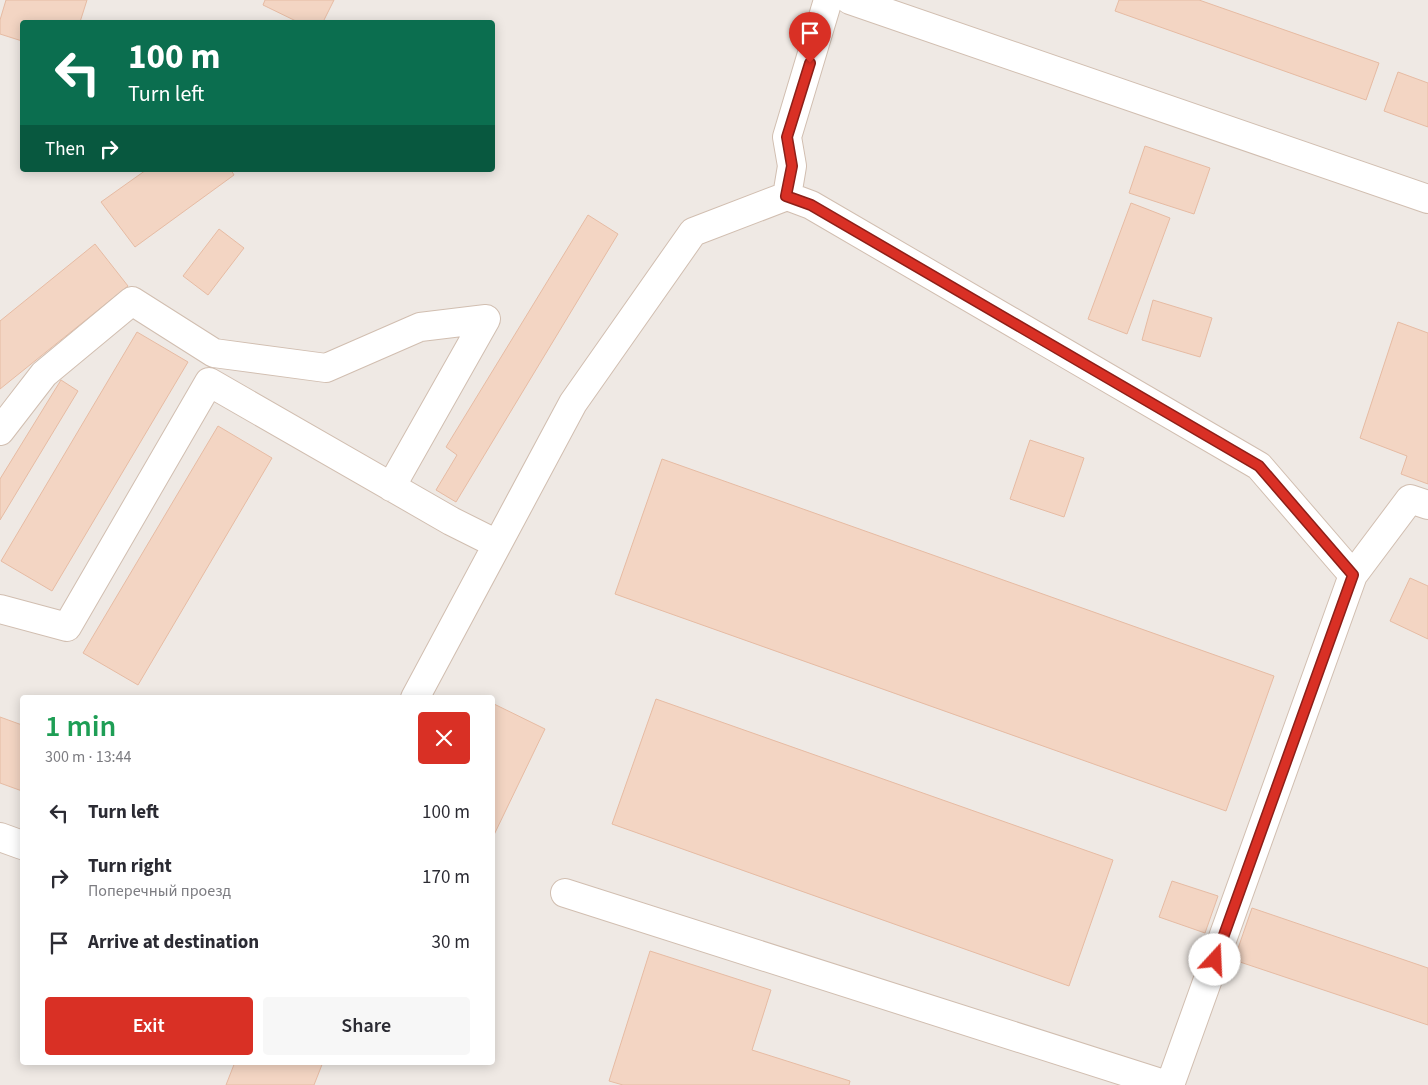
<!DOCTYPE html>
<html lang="en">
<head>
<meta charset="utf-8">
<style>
  :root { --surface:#fff; --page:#f7f7f7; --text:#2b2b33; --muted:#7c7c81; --accent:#d93025 }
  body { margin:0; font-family:"Source Sans 3",sans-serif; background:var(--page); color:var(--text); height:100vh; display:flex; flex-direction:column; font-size:19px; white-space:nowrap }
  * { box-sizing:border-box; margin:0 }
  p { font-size:16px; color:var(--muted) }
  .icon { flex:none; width:28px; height:28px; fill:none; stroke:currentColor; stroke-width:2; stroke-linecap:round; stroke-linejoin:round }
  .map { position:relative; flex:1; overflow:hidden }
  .sheet { position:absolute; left:20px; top:695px; width:475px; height:370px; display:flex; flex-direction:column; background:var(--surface); border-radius:5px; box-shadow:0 2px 12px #0003 }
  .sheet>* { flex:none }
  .hud { position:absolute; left:20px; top:20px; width:475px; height:152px; border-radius:5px; box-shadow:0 2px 12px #0003; background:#0b6e4f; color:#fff; overflow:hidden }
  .pin { position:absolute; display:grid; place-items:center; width:42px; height:42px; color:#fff; margin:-51px -21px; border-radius:50% 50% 50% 0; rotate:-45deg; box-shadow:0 0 5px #0007 }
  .pin .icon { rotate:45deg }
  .me { position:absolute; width:55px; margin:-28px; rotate:20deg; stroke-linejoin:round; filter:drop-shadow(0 0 4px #0008) }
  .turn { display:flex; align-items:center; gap:18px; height:105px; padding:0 25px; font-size:22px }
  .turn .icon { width:65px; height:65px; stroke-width:2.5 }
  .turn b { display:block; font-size:35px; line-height:42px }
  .then { display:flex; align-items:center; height:48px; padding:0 25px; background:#0003; gap:10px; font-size:19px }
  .round { display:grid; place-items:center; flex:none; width:52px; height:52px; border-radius:5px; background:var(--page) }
  .headline { display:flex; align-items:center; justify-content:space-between; height:85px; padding:0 25px }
  h1 { font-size:30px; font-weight:600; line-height:38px; color:#1e9e55 }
  .cta { display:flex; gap:10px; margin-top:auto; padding:10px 25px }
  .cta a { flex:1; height:58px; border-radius:5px; background:var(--accent); color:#fff; font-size:20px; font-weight:600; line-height:58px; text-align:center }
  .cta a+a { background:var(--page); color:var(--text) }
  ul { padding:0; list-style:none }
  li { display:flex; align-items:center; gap:15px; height:65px; padding:0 25px }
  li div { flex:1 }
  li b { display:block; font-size:19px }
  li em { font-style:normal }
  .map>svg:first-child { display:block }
  .industrial { fill:#efe9e4; fill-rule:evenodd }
  .building { fill:#f3d5c3; stroke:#e6bba3 }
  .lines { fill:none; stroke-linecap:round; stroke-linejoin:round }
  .minor-casing { stroke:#d1beb0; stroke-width:30 }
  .minor { stroke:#fff; stroke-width:28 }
  .route-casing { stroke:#8d1f18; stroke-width:12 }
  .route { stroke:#d93025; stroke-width:9 }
</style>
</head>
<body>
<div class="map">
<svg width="1428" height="1085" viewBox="0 0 1428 1085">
  <rect width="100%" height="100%" fill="#fdf6ec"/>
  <path class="industrial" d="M0,0H1428V1085H0ZM22,22H492V170H22ZM22,698H492V1062H22Z"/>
  <path class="building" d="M6,0H87L80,22H22V41L0,34V20Z
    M265,0H334L323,22H298L263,5Z
    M1119,0H1199L1379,63L1366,100L1115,11Z
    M1398,72L1428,83V127L1384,111Z
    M1145,146L1210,168L1194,214L1129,193Z
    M146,170H231L234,175L135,247L101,202Z
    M1131,203L1170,218L1127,334L1088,319Z
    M588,215L618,234L456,502L436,490L457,455L446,447Z
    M219,229L244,248L208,295L183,276Z
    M95,244L128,286L0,389V321Z
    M1153,300L1212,318L1200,357L1142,340Z
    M1398,322L1428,333V484L1401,474L1407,456L1360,438Z
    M137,332L188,362L52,591L1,561Z
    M61,380L78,391L0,520V479Z
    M218,426L272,458L138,685L83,653Z
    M1030,440L1084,458L1064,517L1010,499Z
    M662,459L1274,676L1226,811L615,594Z
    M1410,578L1428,586V639L1390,621Z
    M656,699L1113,860L1069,986L612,824Z
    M494,704L545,729L492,839V706Z
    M0,717L22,725V791L0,783Z
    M1172,881L1218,896L1205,933L1159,917Z
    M1252,908L1428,968V1025L1234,960Z
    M650,951L771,990L752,1050L850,1081L849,1085H623L609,1081Z
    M235,1062H323L314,1085H226Z"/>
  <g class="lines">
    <defs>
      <path id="minor" d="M850,0L1428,199
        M787,196L792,166L787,137L828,0
        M0,431L44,374L132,301L214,353L326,368L420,327L486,319L391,487
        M0,609L67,627L209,382L451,521L497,544
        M415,698L573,403L693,232L787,196L811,205L1259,466L1353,575
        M0,837L22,845
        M565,893L1167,1085
        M1170,1085L1353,575L1410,499L1428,505"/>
    </defs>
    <use href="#minor" class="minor-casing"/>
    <use href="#minor" class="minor"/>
  </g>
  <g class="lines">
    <defs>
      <path id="route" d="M810,63L787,137L792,166L786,196L811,205L1259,466L1353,575L1215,960"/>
    </defs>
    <use href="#route" class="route-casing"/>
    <use href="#route" class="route"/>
  </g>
</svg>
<div class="pin" style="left:810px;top:63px;background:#d93025"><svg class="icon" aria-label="arrive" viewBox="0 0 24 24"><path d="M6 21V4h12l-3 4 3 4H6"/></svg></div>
<svg class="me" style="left:1215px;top:960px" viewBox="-20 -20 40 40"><circle r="19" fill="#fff"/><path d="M0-13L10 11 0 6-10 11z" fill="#d93025"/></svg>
<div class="hud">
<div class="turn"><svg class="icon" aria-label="left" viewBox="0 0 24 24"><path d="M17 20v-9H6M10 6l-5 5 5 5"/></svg><div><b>100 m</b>Turn left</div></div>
<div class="then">Then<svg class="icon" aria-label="right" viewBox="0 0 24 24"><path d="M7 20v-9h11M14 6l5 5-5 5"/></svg></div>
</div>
<section class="sheet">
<div class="headline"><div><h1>1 min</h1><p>300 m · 13:44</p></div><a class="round" style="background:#d93025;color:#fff"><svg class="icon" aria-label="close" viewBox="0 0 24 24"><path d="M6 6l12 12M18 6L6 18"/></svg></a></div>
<ul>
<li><svg class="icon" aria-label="left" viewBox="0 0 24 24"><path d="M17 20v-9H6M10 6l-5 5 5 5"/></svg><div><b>Turn left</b></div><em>100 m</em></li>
<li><svg class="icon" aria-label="right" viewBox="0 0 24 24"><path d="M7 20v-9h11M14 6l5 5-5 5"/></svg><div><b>Turn right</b><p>Поперечный проезд</p></div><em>170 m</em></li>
<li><svg class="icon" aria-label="arrive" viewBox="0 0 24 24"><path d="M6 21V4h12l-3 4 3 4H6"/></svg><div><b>Arrive at destination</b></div><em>30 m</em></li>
</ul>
<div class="cta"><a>Exit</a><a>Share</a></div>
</section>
</div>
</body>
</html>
